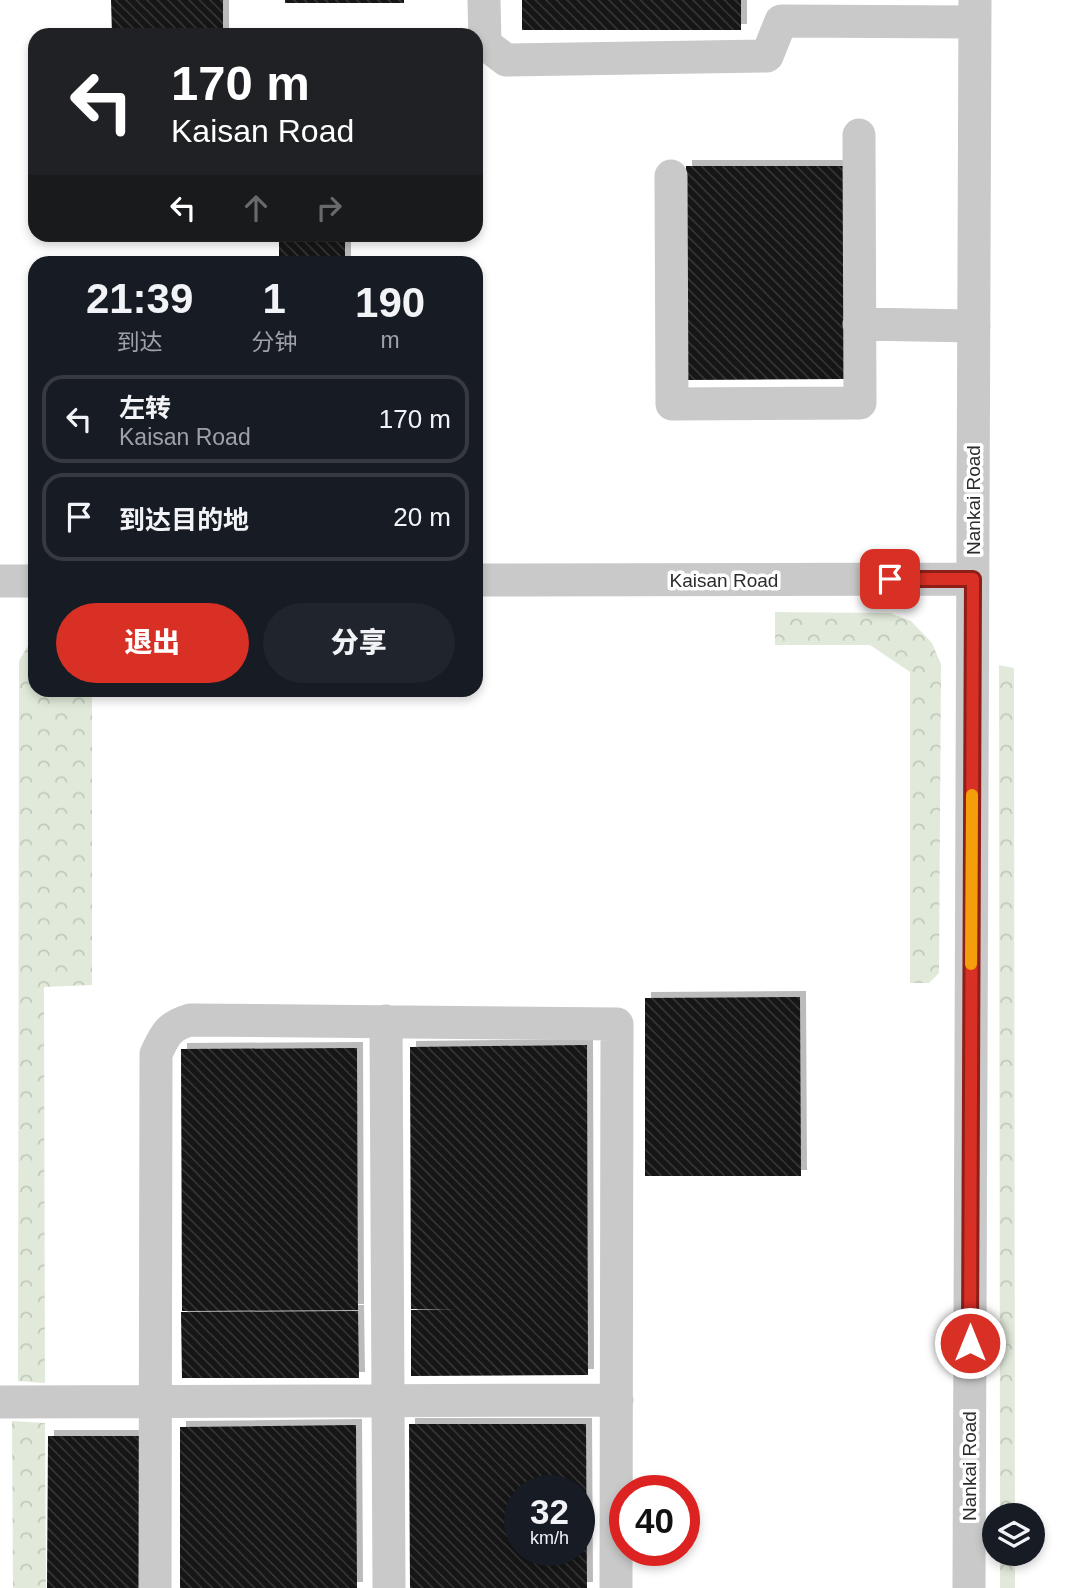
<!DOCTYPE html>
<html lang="zh">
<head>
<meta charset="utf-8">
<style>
  :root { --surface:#171b24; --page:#20242c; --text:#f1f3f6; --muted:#9ea1a6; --line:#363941; --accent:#d93025 }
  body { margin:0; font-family:Helvetica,"Noto Sans SC",sans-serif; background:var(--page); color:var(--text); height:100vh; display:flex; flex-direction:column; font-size:26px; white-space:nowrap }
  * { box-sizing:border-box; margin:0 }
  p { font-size:23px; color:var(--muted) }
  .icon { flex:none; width:38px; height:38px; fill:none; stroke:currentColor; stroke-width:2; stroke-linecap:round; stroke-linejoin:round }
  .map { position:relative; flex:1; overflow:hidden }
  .panel { position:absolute; left:28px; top:256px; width:455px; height:441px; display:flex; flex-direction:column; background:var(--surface); border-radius:21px; box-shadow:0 4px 10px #0003 }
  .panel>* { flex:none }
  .banner { position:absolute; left:28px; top:28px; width:455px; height:214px; border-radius:21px; box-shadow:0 4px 10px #0003; background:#202124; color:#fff; overflow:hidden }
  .fabs { position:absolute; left:982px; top:1503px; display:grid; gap:14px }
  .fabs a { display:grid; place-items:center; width:63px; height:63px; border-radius:50%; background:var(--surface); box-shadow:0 4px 10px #0003; font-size:35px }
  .speed { position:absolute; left:504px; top:1475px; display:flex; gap:14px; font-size:35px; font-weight:700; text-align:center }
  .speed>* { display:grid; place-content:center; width:91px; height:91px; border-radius:50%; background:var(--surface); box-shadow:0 4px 10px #0003; line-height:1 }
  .speed small { font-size:18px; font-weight:400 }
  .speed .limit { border:10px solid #d22; background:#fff; color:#111 }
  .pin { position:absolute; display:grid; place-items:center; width:60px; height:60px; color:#fff; margin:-30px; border-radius:14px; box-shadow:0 4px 10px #0006 }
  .me { position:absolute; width:77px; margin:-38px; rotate:0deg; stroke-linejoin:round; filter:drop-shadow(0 0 5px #0008) }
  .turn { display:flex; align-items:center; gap:24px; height:147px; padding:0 28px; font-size:32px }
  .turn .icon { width:91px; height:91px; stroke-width:2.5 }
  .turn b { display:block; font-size:49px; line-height:60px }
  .lanes { display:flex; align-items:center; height:66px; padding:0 28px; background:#0003; justify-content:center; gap:35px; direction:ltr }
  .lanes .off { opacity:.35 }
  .eta { display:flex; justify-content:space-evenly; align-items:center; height:119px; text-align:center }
  .eta b { font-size:42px; font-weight:800; line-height:49px }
  .primary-button { display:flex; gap:14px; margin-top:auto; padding:14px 28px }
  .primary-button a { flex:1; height:80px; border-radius:42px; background:var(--accent); color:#fff; font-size:28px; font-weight:800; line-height:80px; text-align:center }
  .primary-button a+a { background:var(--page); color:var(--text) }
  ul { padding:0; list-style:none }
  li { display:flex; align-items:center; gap:21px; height:88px; margin:0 14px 10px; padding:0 14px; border:4px solid var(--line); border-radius:21px }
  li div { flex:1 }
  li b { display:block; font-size:26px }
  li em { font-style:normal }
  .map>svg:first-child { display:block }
  .forest { fill:url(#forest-crowns) }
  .building { fill:url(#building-back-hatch); fill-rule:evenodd; filter:url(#shadow) }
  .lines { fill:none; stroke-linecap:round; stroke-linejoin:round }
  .minor { stroke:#c9c9c9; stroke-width:33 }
  .route-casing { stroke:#8d1f18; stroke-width:18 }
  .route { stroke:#d93025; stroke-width:12 }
  .slow { stroke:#f59e0b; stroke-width:12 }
  .labels { text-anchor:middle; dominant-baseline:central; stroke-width:7; stroke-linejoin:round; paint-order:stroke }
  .street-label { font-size:19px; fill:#2c2c2c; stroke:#fff }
</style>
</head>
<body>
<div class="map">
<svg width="1067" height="1588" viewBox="0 0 1067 1588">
  <defs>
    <pattern id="forest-crowns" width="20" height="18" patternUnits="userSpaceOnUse" patternTransform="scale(1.75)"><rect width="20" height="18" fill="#e1eada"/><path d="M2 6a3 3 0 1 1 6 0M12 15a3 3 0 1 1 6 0" fill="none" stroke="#c1c9bb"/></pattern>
    <pattern id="building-back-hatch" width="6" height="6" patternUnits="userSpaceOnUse" patternTransform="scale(1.75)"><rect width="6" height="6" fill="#131313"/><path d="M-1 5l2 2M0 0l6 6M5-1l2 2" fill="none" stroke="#363636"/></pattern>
    <filter id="shadow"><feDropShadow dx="6" dy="-6" stdDeviation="0" flood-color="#0004"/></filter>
  </defs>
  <rect width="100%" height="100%" fill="#fff"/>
  <path class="forest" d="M775,612L890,613L911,621L932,643L941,664L939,973L929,983H910V672L870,645H775Z
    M476,613H482V644L476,645Z
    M35,634V690H92V985L44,987L45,1383L18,1381L19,661Z
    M999,665L1014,668L1015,1516L1000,1515Z
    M12,1421L45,1423L46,1588H13Z
    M1000,1554H1015V1588H1000Z"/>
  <path class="building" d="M111,0H223V35H112Z
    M285,0H404V3H285Z
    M522,0H741V30H522Z
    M686,166H844L845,379L687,380Z
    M279,234H345V262H279Z
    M800,997L801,1176H645V998Z
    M587,1045L588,1375L411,1376V1310H455L411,1309L410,1047Z
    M357,1048L358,1310L182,1311L181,1049Z
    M358,1311L359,1378H182L181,1312Z
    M409,1424H586L587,1588H410ZM520,1491H579V1550H520Z
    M356,1425L357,1588H180V1427Z
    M48,1436H140V1588H47Z"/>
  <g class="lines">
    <path class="minor" d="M484,0L485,44L506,60L767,56L781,21L975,22
      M671,176L672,404L860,403L859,135
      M859,324L974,326
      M476,580L973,579
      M0,581H35
      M386,1021L389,1588
      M0,1402L617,1400
      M155,1588L156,1054C165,1034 169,1026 190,1020L617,1024L616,1588
      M969,1588L975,0"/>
  </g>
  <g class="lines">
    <defs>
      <path id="route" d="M890,579H973L970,1343"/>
    </defs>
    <use href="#route" class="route-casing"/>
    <use href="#route" class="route"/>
    <path class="slow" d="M971,964L972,795"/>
  </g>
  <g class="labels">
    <g class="street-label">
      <text transform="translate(973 500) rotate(-90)">Nankai Road</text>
      <text x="724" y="580">Kaisan Road</text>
      <text transform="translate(969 1466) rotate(-90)">Nankai Road</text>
    </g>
  </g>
</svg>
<div class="fabs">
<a><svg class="icon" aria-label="layers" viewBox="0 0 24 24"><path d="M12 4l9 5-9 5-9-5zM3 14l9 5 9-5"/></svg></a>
</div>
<div class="speed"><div>32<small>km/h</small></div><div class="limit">40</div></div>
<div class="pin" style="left:890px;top:579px;background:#d93025"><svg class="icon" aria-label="arrive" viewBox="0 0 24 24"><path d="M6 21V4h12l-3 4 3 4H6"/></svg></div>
<svg class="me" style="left:970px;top:1343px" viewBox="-20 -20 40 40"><circle r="17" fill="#d93025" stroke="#fff" stroke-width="3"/><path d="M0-11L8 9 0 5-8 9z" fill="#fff"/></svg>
<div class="banner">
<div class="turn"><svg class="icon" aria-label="left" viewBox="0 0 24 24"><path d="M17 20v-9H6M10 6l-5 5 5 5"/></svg><div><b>170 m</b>Kaisan Road</div></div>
<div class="lanes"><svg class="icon" aria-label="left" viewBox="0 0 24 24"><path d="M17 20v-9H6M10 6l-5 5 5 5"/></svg><svg class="icon off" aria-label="ahead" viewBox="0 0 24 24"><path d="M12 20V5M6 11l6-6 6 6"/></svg><svg class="icon off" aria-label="right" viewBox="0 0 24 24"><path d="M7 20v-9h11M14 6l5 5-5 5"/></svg></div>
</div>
<section class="panel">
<div class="eta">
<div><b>21:39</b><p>到达</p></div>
<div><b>1</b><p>分钟</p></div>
<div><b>190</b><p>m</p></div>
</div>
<ul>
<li><svg class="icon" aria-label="left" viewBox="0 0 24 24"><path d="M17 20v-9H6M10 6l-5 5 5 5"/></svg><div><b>左转</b><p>Kaisan Road</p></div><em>170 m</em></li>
<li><svg class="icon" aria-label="arrive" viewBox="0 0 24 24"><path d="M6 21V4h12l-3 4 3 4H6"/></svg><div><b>到达目的地</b></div><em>20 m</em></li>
</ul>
<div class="primary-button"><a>退出</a><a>分享</a></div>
</section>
</div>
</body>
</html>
